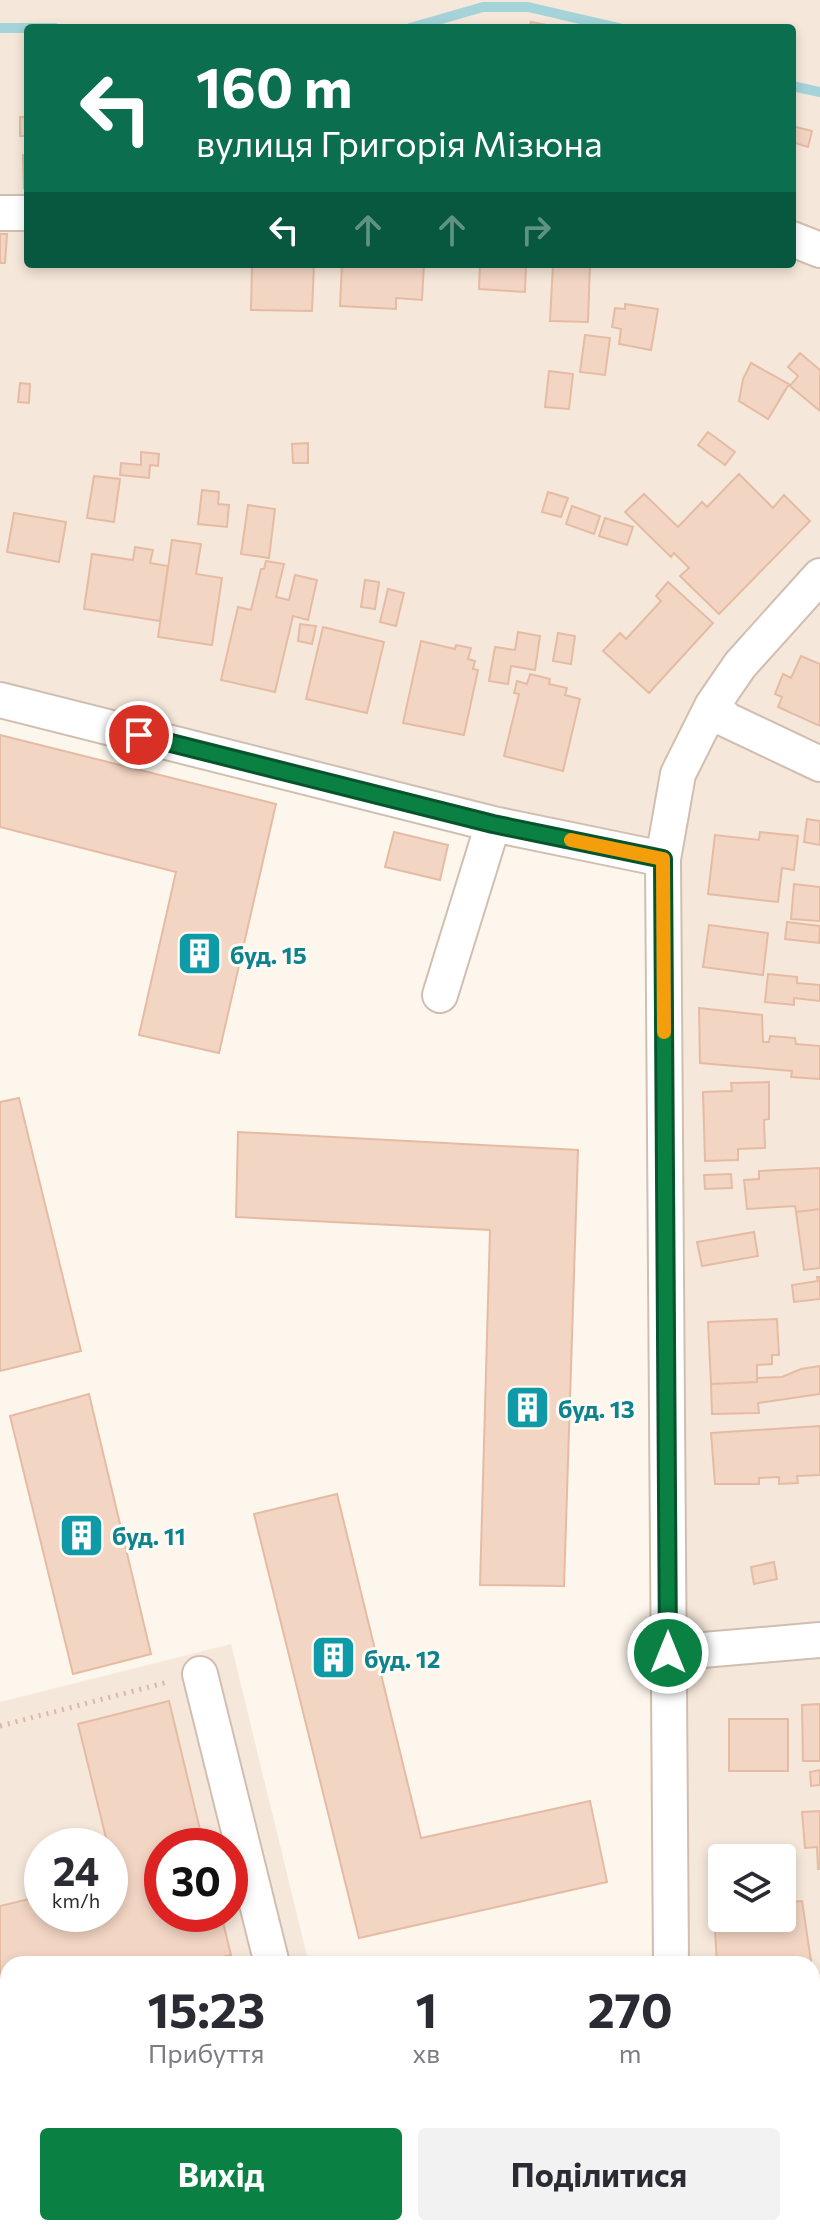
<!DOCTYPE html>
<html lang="uk">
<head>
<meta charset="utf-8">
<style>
  :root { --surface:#fff; --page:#f2f2f3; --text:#2b2b33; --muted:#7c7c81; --accent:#0b8043 }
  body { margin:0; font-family:Commissioner,sans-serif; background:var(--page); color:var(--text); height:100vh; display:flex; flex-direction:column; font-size:30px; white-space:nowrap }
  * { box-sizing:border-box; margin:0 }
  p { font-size:26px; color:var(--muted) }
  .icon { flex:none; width:44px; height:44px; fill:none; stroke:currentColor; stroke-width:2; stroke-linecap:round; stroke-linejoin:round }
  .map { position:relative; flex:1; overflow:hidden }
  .details { position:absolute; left:0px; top:1956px; width:820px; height:280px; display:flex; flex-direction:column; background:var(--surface); border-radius:24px 24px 0 0; box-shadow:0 4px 12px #0003 }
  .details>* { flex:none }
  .top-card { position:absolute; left:24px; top:24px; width:772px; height:244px; border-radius:8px; box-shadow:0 4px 12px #0003; background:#0b6e4f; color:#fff; overflow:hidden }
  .controls { position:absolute; left:708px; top:1844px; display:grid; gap:16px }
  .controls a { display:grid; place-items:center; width:88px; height:88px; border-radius:8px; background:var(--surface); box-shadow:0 4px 12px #0003; font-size:40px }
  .speed { position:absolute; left:24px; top:1828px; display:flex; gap:16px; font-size:40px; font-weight:700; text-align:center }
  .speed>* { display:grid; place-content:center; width:104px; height:104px; border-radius:50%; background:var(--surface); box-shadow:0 4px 12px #0003; line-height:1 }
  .speed small { font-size:20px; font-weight:400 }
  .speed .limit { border:12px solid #d22; background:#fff; color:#111 }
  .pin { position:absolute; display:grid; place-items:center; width:68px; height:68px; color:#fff; margin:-34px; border:4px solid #fff; border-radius:50%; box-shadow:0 2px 8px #0007 }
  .me { position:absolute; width:88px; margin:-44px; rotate:0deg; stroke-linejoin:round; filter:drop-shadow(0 0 6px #0008) }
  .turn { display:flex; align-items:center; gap:28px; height:168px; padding:0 40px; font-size:36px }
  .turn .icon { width:104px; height:104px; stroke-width:2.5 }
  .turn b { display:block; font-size:56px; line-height:68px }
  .lanes { display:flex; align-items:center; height:76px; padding:0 40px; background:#0003; justify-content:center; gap:40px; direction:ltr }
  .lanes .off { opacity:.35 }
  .eta { display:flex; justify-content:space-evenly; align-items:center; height:136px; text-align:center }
  .eta b { font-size:48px; font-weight:700; line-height:56px }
  .cta { display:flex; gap:16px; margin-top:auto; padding:16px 40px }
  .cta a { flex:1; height:92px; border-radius:8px; background:var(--accent); color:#fff; font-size:32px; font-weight:700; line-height:92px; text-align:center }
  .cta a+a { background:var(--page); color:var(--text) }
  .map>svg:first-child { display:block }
  .residential { fill:#f5e8da; fill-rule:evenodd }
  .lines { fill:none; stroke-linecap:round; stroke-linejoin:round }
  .stream { stroke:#a5d3da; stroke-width:10 }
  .building { fill:#f3d5c3; stroke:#e6bba3; stroke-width:2 }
  .minor-casing { stroke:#d1beb0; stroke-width:38 }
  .path { stroke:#d9b8a5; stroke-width:5; stroke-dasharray:2 6; stroke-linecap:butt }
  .minor { stroke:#fff; stroke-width:34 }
  .route-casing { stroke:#07532c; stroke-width:20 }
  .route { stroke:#0b8043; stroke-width:14 }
  .slow { stroke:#f59e0b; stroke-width:14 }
  .labels { text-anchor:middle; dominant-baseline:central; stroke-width:6; stroke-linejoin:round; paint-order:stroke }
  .culture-label { font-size:24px; font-weight:bold; fill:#0d838f; stroke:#fffaf3; text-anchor:start }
</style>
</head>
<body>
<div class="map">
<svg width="820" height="2236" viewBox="0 0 820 2236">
  <rect width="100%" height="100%" fill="#fdf6ec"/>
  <path class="residential" d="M0,0H820V2236H0V1702L231,1644L309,1964H8V2228H812V1964H671L661,860L0,703ZM28,28H792V264H28ZM42,1846H110V1914H42ZM162,1846H230V1914H162ZM722,1858H782V1918H722Z"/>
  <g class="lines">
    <path class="stream" d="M0,28H55
      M410,28L483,7H528L619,28
      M792,86L820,92"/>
  </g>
  <path class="building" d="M531,22L562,28H529Z
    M20,117H28V136H20Z
    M792,126L812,131L808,147L792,142Z
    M23,155H28V188H24Z
    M0,234H7L5,263H0Z
    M252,264H314L312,311L251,310Z
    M342,264H424L422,300L396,298V309L340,306Z
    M480,264H526L525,292L479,289Z
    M553,264H590L588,322L550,321Z
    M625,304L658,309L651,350L619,344L621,329L612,327L615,308L625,309Z
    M585,335L610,338L605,375L580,372Z
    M800,353L820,370V411L790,386L798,376L788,367Z
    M751,363L789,384L768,419L739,401L743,379Z
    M549,371L573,374L569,409L545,407Z
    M20,383L30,384L29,403L18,402Z
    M708,432L735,452L725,465L698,445Z
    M308,443V463H293L292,444Z
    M141,452L159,454L158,466L150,465L149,478L120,475L121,463L141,465Z
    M739,474L773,508L784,495L810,521L719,614L680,576L689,568L674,553L671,557L625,512L644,494L678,527L702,502L707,507Z
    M94,476L120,479L114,522L87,518Z
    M202,490L219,492L218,504L229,505L227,527L198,524Z
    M548,492L568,498L561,517L542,512Z
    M248,505L275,509L269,558L241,554Z
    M572,506L600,516L594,534L566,524Z
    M14,513L66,522L59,562L7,552Z
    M605,518L633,527L627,545L599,536Z
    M172,540L201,544L196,574L222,578L212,645L158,637Z
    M135,547L153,550L150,563L168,566L160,621L84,609L92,554L133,560Z
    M266,561L284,564L276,597L289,600L295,575L317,580L308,620L293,616L275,692L221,680L238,607L251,610L261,569H264Z
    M365,580L379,582L375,609L361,607Z
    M668,582L713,623L649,693L603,651L620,633L626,639L661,601L656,596Z
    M388,589L404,593L396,626L380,622Z
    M300,624L316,626L312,644L298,641Z
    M323,627L384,642L367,713L306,699Z
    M518,632L540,636L535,670L511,666L508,684L489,681L495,647L515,650Z
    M558,633L575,636L571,664L553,661Z
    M421,641L455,649L456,645L471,648L468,659L475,661L473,669L478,670L464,735L403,723Z
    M801,656L820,664V726L778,707L782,697L775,694L783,674L791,678Z
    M530,674L550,679L549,684L567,688L565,695L580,699L563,771L504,756L519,694L514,693L517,681L527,684Z
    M0,735L276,804L219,1053L139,1035L176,872L0,827Z
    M807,819L820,821V845L804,842Z
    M394,832L448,845L440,880L385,867Z
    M760,832L798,836L794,870L782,868L778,902L708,894L715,835L759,840Z
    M794,884L820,887V921L791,919Z
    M787,922L820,926L819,943L785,939Z
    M709,925L768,933L763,975L703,967Z
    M768,974L797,977V983L820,985V1001L794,998V1005L765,1002Z
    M699,1008L762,1015L763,1042H769L770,1036L795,1038L796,1044L820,1046V1079L791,1077L792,1071L700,1063Z
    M769,1082V1119L764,1120L765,1148L738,1149V1160L705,1161L703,1092L732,1091L731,1083Z
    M19,1098L81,1351L0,1371V1102Z
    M238,1132L578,1150L564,1586L480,1585L490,1230L236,1217Z
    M820,1168V1209L796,1212L795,1206L747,1209L744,1180L759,1179V1171Z
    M731,1174L732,1188L705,1189L704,1175Z
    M820,1209V1268L804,1270L796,1212Z
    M754,1232L758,1256L702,1266L697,1242Z
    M817,1277H820V1299L794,1302L792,1285L818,1281Z
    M777,1319L779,1355H772V1364L757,1365V1382L711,1384L708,1322Z
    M820,1366V1394L758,1403L759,1413L712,1414L711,1384L757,1382V1378L782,1377L801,1369Z
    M89,1394L151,1654L73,1674L10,1416Z
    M820,1426V1475L797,1476L798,1483L779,1484V1477L759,1478V1484H715L711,1433Z
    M337,1494L421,1838L590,1801L607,1882L359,1938L254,1514Z
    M774,1562L777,1579L754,1584L751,1567Z
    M169,1701L204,1846H162V1914H221L231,1955L193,1964H8V2010L0,2012V1906L42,1896V1914H110V1879L115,1877L110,1846H108L78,1724Z
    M820,1704V1761H803L802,1705Z
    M729,1719H788V1771H729Z
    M820,1770V1785L811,1786L810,1772Z
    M820,1811V1869H818L817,1847L805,1848L802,1812Z
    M802,1901L811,1961L782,1964H717L714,1913L722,1912V1918H782V1903Z
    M812,2146H820V2166L812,2167Z
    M820,2210V2236H813L812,2211Z
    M12,2228H132L134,2236H0V2231Z
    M518,2228H590L592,2236H520Z"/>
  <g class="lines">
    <defs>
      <path id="minor" d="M0,213H28
        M792,239L820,250
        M0,700L493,824L663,859
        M712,706L727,720L820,764
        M440,995L493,824
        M668,1653L820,1640
        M200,1674L272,1964
        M671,1964L663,859L678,774L712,706L740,665L820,576
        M0,2184L8,2182
        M673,2228V2236"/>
    </defs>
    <use href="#minor" class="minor-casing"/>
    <path class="path" d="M0,1726L168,1682
      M0,2061L8,2059
      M148,2228L150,2236
      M224,2228L226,2236
      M444,2236L455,2228"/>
    <use href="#minor" class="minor"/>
  </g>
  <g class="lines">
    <defs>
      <path id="route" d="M139,735L493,824L663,859L668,1653"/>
    </defs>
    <use href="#route" class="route-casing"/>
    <use href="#route" class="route"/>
    <path class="slow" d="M571,840L663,859L664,1032"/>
  </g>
  <defs>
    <symbol id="building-square" viewBox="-11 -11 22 22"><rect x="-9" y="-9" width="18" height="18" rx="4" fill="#0f9aa8" stroke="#fffaf3"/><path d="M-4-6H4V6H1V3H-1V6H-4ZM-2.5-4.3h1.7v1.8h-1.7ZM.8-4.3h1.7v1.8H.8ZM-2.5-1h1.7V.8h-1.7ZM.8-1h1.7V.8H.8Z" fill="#fff"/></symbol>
  </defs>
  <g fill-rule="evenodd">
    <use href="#building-square" x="174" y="928" width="51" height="51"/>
    <use href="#building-square" x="502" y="1382" width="51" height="51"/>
    <use href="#building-square" x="56" y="1510" width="51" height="51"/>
    <use href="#building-square" x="308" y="1632" width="51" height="51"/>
  </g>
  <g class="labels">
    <g class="culture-label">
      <text x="230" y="954">буд. 15</text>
      <text x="558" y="1408">буд. 13</text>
      <text x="112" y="1535">буд. 11</text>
      <text x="364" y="1658">буд. 12</text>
    </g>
  </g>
</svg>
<div class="controls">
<a><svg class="icon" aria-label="layers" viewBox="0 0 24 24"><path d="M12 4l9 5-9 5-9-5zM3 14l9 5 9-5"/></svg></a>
</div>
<div class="speed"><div>24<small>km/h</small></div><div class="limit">30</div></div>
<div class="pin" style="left:139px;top:735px;background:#d93025"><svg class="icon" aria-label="arrive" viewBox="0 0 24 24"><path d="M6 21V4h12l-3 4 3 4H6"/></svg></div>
<svg class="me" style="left:668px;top:1653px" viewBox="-20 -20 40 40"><circle r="17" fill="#0b8043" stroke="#fff" stroke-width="3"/><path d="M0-11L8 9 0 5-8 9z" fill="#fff"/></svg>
<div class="top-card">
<div class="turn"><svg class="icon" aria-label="left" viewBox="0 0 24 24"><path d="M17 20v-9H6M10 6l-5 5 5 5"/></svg><div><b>160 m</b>вулиця Григорія Мізюна</div></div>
<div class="lanes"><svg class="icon" aria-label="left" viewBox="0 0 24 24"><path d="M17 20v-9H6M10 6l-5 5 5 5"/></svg><svg class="icon off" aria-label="ahead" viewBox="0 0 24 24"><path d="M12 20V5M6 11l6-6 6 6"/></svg><svg class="icon off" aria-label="ahead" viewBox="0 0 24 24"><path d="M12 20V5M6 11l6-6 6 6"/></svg><svg class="icon off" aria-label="right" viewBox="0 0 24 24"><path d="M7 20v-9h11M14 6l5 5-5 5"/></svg></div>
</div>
<section class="details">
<div class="eta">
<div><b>15:23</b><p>Прибуття</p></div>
<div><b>1</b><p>хв</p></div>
<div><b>270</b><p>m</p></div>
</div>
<div class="cta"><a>Вихід</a><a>Поділитися</a></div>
</section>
</div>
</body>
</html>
